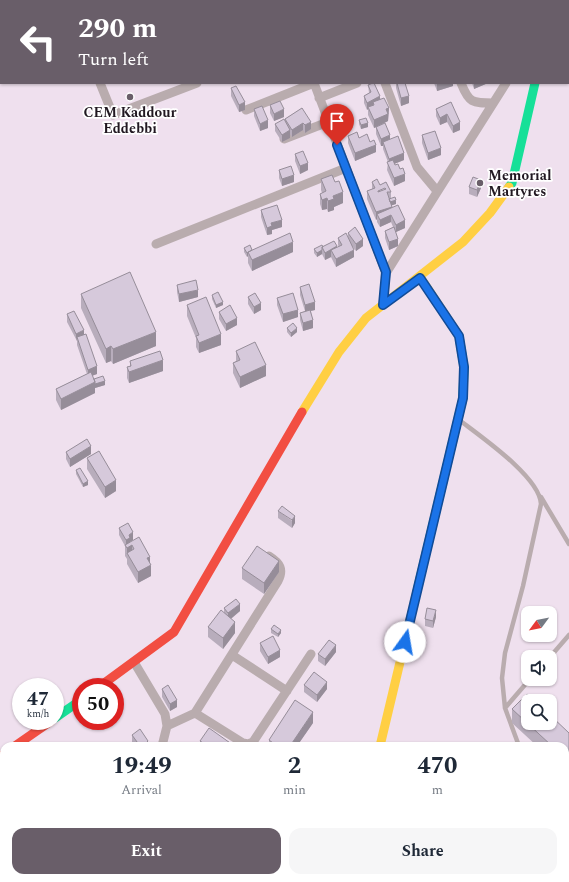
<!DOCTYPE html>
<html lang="en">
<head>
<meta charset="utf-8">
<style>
  :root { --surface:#fff; --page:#f6f6f7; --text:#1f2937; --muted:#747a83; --accent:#695e69 }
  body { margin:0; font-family:Spectral,serif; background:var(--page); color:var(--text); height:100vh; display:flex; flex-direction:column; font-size:15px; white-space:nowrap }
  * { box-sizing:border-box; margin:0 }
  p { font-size:13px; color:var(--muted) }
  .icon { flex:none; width:22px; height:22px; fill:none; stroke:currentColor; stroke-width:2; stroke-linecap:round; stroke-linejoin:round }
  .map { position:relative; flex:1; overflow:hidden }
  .side { position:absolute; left:0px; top:742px; width:569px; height:140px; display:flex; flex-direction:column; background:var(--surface); border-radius:12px 12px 0 0; box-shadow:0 1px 3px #0004 }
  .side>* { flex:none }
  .guide { position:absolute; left:0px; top:0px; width:569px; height:84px; box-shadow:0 1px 3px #0004; background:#695e69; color:#fff; overflow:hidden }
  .needle { width:26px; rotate:238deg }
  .buttons { position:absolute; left:521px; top:606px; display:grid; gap:8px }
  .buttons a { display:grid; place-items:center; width:36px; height:36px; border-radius:8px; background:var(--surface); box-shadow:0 1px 3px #0004; font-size:20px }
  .speed { position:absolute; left:12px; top:678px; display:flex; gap:8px; font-size:20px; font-weight:700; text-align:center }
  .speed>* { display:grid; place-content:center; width:52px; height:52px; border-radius:50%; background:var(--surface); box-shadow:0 1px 3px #0004; line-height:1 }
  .speed small { font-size:10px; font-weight:400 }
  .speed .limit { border:6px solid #d22; background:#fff; color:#111 }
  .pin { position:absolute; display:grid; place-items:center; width:34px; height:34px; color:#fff; margin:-41px -17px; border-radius:50% 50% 50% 0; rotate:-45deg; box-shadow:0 0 4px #0007 }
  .pin .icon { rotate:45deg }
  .me { position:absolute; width:44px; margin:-22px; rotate:13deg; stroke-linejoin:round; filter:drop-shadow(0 0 3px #0008) }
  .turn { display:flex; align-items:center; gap:14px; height:84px; padding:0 12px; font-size:18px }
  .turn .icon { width:52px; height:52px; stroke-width:2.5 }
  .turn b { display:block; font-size:28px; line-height:34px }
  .eta { display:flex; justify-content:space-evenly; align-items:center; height:68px; text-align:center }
  .eta b { font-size:24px; font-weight:700; line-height:28px }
  .cta { display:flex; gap:8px; margin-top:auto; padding:8px 12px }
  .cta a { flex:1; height:46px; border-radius:12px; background:var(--accent); color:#fff; font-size:16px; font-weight:700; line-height:46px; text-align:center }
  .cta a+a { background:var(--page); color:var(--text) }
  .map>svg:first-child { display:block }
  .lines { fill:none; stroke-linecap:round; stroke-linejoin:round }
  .lane { stroke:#b9acae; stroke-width:4.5 }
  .street { stroke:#b9acae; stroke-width:9 }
  .fast { stroke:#16e098; stroke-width:9 }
  .slow { stroke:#ffcf43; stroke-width:9 }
  .jam { stroke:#f24e42; stroke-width:9 }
  .wall { fill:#b8adbc; fill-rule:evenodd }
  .shaded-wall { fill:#968d99 }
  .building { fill:#d6c9db; stroke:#968d99; fill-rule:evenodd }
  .route-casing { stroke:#114b97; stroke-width:10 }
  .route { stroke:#1a73e8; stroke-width:7 }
  .poi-dot { fill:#695e69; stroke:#fff; stroke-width:1.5 }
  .labels { text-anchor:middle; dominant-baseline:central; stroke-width:3.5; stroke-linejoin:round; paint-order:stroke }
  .poi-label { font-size:14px; font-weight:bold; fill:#211821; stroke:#fff }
</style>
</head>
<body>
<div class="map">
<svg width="569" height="882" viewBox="0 0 569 882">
  <rect width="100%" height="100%" fill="#efe0ee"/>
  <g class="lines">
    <path class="lane" d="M458,419C480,436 540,477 541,504L523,586L505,653L502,678L505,708L519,746
      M541,497L569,544
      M550,657L569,635
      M505,708L530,679"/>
    <path class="street" d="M37,0L38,1
      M138,0V1
      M282,0L283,1
      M364,0V1
      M152,1L153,0
      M323,1L326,0
      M423,1L425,0
      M0,28L1,29
      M0,53L1,52
      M100,83L113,115L197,83
      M385,83L417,167L437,191
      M461,83C469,103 472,103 493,103
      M319,98L357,83
      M246,110L314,83L386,273
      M284,139L328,122
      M156,244L346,168
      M383,305L386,273L506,83
      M232,655L287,691
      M134,662L165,714L167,726L162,746
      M195,713L243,743L248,744L253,742L311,654
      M167,726L195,713L278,581C284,569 280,563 269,556
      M139,878V882
      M222,878L229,882
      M191,882L194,878"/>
    <path class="fast" d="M509,187L512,183L535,83
      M417,591L463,398L464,367L459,336
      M55,718L81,700"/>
    <path class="slow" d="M553,0V1
      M420,277L459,336
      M302,412L339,352L366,318L463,242L490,213L509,187
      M380,746L417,591
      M348,882L349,878"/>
    <path class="jam" d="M568,0L569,1
      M99,687L174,632L302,412
      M15,746L51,721
      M0,757L4,754"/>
  </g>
  <path class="wall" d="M396,83H405L409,103L401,106L396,88Z
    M434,83H453V86L437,91Z
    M472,83H488L474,89Z
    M368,85L389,108L388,121L374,128L368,115V109L367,110L364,103V96L369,93Z
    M231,88L245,110L239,112L231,96Z
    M451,102L460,130L453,133L447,122L440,125L436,116V109Z
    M270,105L284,117L274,121L270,113Z
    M302,108L311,129L305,133L303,130L292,137L290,134V138L282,142L275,131V124L285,121V119Z
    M254,109L268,128L260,131L254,116Z
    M359,120L368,127L361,129L359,124Z
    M376,127L390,139L404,160L394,164L405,181L394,186L387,170L388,162L383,149V146H381L376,134Z
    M422,135L441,155L428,160L422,143Z
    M348,136L359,138L370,142L376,152L355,161L348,143Z
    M295,154L308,170L300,174L295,161Z
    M279,170L294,182L282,186L279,178Z
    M321,179L343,203L334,207V210L328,212L327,209L322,210L320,204V194L322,193L321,190Z
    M372,182L380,185L386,182L391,192V199L396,204L391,205L392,207L405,228L396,232L398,246L389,250L385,238V231L393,227L391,222L380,227L377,222V219L376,220L367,199V191L372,189ZM385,188L386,189L380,191H379Z
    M469,187L481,188L477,197L469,194Z
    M261,210L282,227L272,230V234L267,235L261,217Z
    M348,233L363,246L356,251L352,246L354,257L336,267L331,257L325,260L322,254L317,257L314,253V249L323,247H339L338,245V238L348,237Z
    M244,248L252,250L293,252L252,271L248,263V256L247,257L244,252Z
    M177,285L198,297L179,302L177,292Z
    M300,287L315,310L311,311L313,328L303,331L300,320V313L305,311L300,295Z
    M81,294L156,346L113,364L111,361L106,363L81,308Z
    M212,295L223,305L216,308L212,299Z
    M248,297L261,310L254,314L248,304Z
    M277,298L298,317L283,322L277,305Z
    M187,305L221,345L199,353L196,347V338L187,316Z
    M219,312L237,325L226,331L219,319Z
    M67,314L84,335L97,374L92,376L94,379L105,385L95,388V393L61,410L56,400V389L87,374L77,345V341L67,322Z
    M287,328L297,332L291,337L287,332Z
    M236,351L266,376L240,388L233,373V363L236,361Z
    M130,361L163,371L129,383L127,378V367L130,366Z
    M66,452L91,454L70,467L66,459Z
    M87,458L116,491L105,498L87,469Z
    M76,470L88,485L83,487L76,474Z
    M278,511L295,523L292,528L278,518Z
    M119,528L133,540L130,542L150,563L151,576L138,583L127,564V559L125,556V546L119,535Z
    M242,568L279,572L264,594L242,579Z
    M224,608L240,611L231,619L235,633L223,649L208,637V627L224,613Z
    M436,617L433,628L425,626V619Z
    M271,629L281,633L278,637L271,633Z
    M260,643L280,657L268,664L260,651Z
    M336,652L325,666L318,661V654Z
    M304,685L327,689L317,702L304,692Z
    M162,689L177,707L170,711L162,697Z
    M512,709L569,733V776L565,773V746H537L512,723Z
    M313,723L297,746H269V740Z
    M132,735L148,745L149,746H135L132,742Z
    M200,741L233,746H200Z
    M228,878H235L232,881Z"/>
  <path class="shaded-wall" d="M440,83H453V86L437,91V84Z
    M474,83H488L474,89Z
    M380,96V104L374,105L373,102V107H368V109L367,110V103Z
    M409,96V103L401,106V98Z
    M245,102V110L239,112V105Z
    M389,108L388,121L374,128V120L386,109Z
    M284,109V117L274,121V114Z
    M447,114V122L440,125V118Z
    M268,120V128L260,131V124Z
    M311,122V129L305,133V125Z
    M460,122V130L453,133V126Z
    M303,123V130L292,137V130Z
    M368,123V127L361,129V125Z
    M290,130V138L282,142V135Z
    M390,135V142H383V146H381V139Z
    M376,145V152L355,161V153Z
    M441,148V155L428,160V153Z
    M404,153V160L389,166V159Z
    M308,163V170L300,174V166Z
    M405,174V181L394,186V178Z
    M294,175V182L282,186V179Z
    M481,180V188L477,197V190Z
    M343,192V203L334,207V210L328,212V201L333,196Z
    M327,198V209L322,210V200Z
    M396,200V204L390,206V202Z
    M392,207V214H377V219L376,220V212Z
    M391,215V222L380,227V220Z
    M282,220V227L272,230V234L267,235V228L271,223Z
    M405,220V228L396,232V225Z
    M363,239V246L356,251V244Z
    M398,239V246L389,250V242Z
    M293,242V252L252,271V260Z
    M337,246V254L331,250V257L325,260V253Z
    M322,250V254L317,257V253Z
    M354,250V257L336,267V259Z
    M248,252V256L247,257V253Z
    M198,290V297L179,302V294Z
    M223,302V305L216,308V305Z
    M315,302V310L305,312V305Z
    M261,303V310L254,314V307Z
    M298,310V317L283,322V314Z
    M237,318V325L226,331V324Z
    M313,320V328L303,331V323Z
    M297,328V332L291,337V333Z
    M84,330V338L77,337L76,341V334Z
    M156,332V346L113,364V349Z
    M221,334V345L199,353V343Z
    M111,346V361L106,363V349Z
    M163,360V371L129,383V372Z
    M266,365V376L240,388V377Z
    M97,366V374L88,377V370Z
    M105,381V385L95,388V393L61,410V399L95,382Z
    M91,446V454L70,467V459Z
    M116,480V491L105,498V487Z
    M88,481V485L83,487V484Z
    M295,516V523L292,528V520Z
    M133,532V540L130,542V545L126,547V540L129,535Z
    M132,545V556L127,553V559V548Z
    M150,557V566L151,565V576L138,583V572L147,558Z
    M279,561V572L264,594V583Z
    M240,604V611L228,621V613Z
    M436,610V617L433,628V621Z
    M235,622V633L223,649V638Z
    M281,630V633L278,637V634Z
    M336,645V652L325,666V659Z
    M280,650V657L268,664V657Z
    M327,682V689L317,702V695Z
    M177,700V707L170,711V704Z
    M313,712V723L297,746H290Z
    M567,799V810L565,812V801Z"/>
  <path class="building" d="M342,0H346L347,1H339Z
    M372,0H401L399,1H372Z
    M450,0H470V1H450Z
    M496,0H511L512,1H497Z
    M373,83H374L380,96L367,103L364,96L371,92L368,85Z
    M397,83H405L409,96L401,98Z
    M236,86L245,102L239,105L231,88Z
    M384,98L389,108L386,109L388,114L374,120L368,107L374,105L373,102Z
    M280,101L284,109L274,114L270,105Z
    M451,102L460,122L453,126L447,114L440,118L436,109Z
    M262,106L268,120L260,124L254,109Z
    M302,108L311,122L305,125L303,123L292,130L285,119Z
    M366,118L368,123L361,125L359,120Z
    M284,119L290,130L282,135L275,124Z
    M385,123L390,135L381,139L376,127Z
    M435,131L441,148L428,153L422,135Z
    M357,132L359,138L367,134L370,142L374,140L376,145L355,153L348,136Z
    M398,136L404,153L389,159L383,142Z
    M303,151L308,163L300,166L295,154Z
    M393,160L395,165L398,164L400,169L403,168L405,174L394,178L387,162Z
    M291,166L294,175L282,179L279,170Z
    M332,175L335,182L339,181L343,192L333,196L334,199L328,201L327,198L322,200L320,194L326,191L321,179Z
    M473,177L481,180L477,190L469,187Z
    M377,179L380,185L386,182L391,192H387L392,207L376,212L367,191L375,188L372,182ZM385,188L386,189L378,192V191Z
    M395,197L396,200L390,202L389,199Z
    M277,205L282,220L271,223L272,226L267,228L261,210Z
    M398,205L405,220L396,225L391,215L380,220L377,214Z
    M355,227L363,239L356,244L348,233Z
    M394,227L398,239L389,242L385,231Z
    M290,233L293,242L252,260L248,252Z
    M346,233L354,250L336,259L331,250L342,245L338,238Z
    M334,241L337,246L325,253L322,247Z
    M250,245L252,250L247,253L244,248Z
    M322,245L323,247H322V250L317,253L314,249Z
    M130,272L156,332L113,349L111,346L106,349L81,294Z
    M196,280L198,290L179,294L177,285Z
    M309,284L315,302L305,305L300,287Z
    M218,292L223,302L216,305L212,295Z
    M255,293L261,303L254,307L248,297Z
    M293,293L298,310L283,314L277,298Z
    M206,297L221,334L199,343L196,336L199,335L187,305Z
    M230,305L237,318L226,324L219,312Z
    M310,310L313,320L303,323L300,313Z
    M74,311L84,330L76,334L67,314Z
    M293,323L297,328L291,333L287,328Z
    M86,334L97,366L88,370L77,337Z
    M255,342L266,365L240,377L233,363L240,360L236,351Z
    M160,351L163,360L129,372L127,367L131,366L130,361Z
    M91,372L95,382L61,399L56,389Z
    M103,376L105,381L95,384V382L94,379Z
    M87,439L91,446L70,459L66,452Z
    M99,451L116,480L105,487L87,458Z
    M80,468L88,481L83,484L76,470Z
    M282,506L295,516L292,520L278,511Z
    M128,523L133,532L129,535L130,538L126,540L119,528Z
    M139,537L150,557L147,558L151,565L138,572L127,553L134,549L132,545L127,548L125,545Z
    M257,546L279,561L264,583L242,568Z
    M236,599L240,604L228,613L224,608Z
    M427,608L436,610L433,621L425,619Z
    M221,610L235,622L223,638L208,627Z
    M274,625L281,630L278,634L271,629Z
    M273,636L280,650L268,657L260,643Z
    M329,640L336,645L325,659L318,654Z
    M314,672L327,682L317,695L304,685Z
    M168,685L177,700L170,704L162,689Z
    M527,694L535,701H528V723H550V715L569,733V762L565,758V746H552L512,709Z
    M295,700L313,712L290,746H277L269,740Z
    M209,728L233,745L232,746H208L200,741Z
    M140,729L148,741L146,743L149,746H140L132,735Z
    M107,744L108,746H104Z"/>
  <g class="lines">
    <defs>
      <path id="route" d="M337,145L386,272L383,305L420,278L459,336L464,367L463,398L405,642"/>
    </defs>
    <use href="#route" class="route-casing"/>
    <use href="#route" class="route"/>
  </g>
  <g class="poi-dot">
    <circle cx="130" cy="97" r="4"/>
    <circle cx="480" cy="183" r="4"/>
  </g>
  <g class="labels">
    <g class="poi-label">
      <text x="130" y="112">CEM Kaddour<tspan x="130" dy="16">Eddebbi</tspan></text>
      <text x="488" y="175" text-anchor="start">Memorial<tspan x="488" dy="16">Martyres</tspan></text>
    </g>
  </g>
</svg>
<div class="buttons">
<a><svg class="needle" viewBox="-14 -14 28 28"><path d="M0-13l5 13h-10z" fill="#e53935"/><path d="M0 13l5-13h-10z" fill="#747a83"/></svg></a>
<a><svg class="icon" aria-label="sound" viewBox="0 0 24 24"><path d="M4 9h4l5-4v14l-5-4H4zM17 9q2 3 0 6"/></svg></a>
<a><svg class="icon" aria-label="search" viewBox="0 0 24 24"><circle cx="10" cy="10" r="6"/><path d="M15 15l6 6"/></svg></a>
</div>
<div class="speed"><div>47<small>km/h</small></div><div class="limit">50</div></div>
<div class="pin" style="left:337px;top:145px;background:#d93025"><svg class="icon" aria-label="arrive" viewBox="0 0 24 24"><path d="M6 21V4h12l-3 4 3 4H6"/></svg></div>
<svg class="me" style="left:405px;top:642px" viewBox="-20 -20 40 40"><circle r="19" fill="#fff"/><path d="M0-13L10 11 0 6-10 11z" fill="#1a73e8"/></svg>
<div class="guide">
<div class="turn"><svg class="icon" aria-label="left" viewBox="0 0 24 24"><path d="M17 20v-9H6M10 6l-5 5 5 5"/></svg><div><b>290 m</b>Turn left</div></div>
</div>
<section class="side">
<div class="eta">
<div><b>19:49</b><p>Arrival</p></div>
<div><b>2</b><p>min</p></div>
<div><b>470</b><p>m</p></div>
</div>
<div class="cta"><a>Exit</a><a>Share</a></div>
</section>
</div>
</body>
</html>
